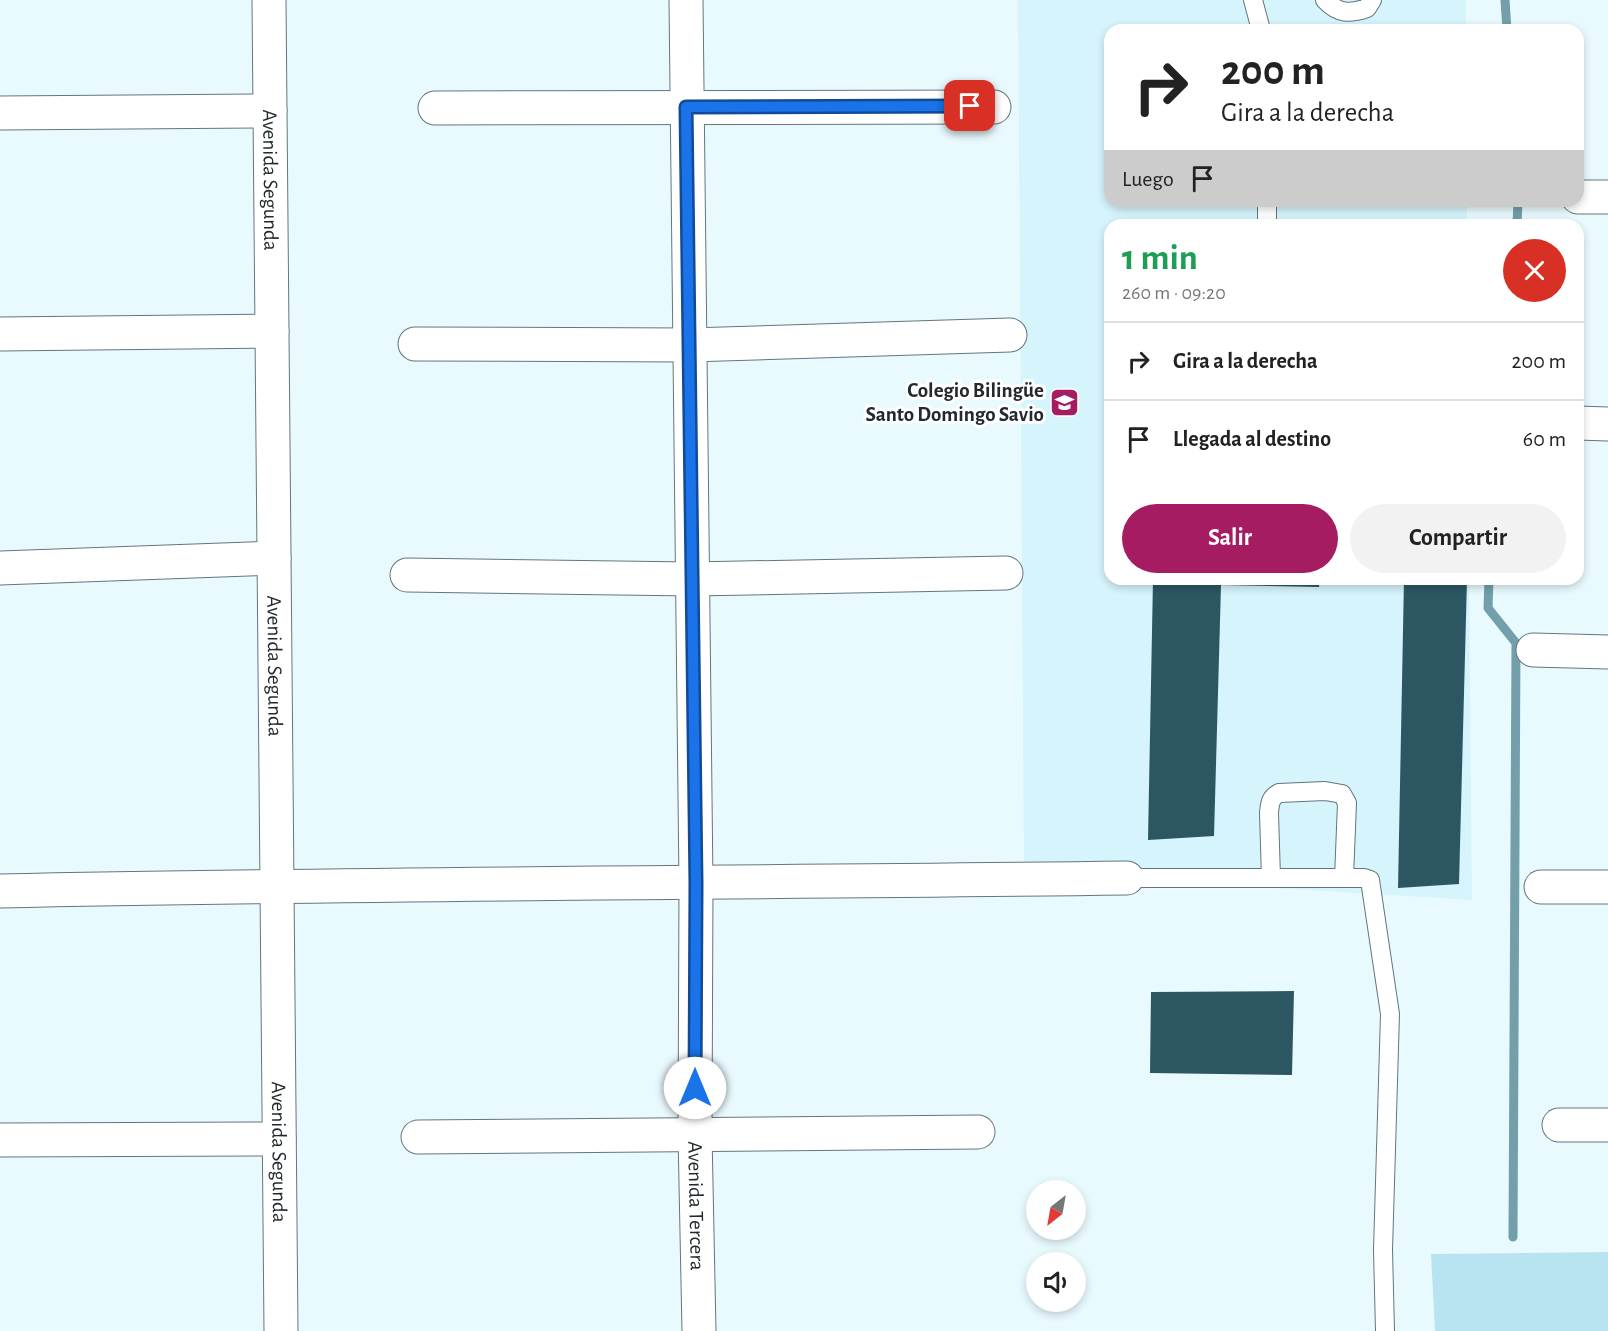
<!DOCTYPE html>
<html lang="es">
<head>
<meta charset="utf-8">
<style>
  :root { --surface:#fff; --page:#f2f2f2; --text:#222; --muted:#767676; --line:#e0e0e0; --accent:#a61c63 }
  body { margin:0; font-family:"Alegreya Sans",sans-serif; background:var(--page); color:var(--text); height:100vh; display:flex; flex-direction:column; font-size:22px; white-space:nowrap }
  * { box-sizing:border-box; margin:0 }
  p { font-size:20px; color:var(--muted) }
  .icon { flex:none; width:33px; height:33px; fill:none; stroke:currentColor; stroke-width:2; stroke-linecap:round; stroke-linejoin:round }
  .map { position:relative; flex:1; overflow:hidden }
  .side { position:absolute; left:1104px; top:219px; width:480px; height:366px; display:flex; flex-direction:column; background:var(--surface); border-radius:18px; box-shadow:0 3px 9px #0003 }
  .side>* { flex:none }
  .guide { position:absolute; left:1104px; top:24px; width:480px; height:183px; border-radius:18px; box-shadow:0 3px 9px #0003; background:#fff; color:var(--text); overflow:hidden }
  .needle { width:39px; rotate:211deg }
  .controls { position:absolute; left:1026px; top:1180px; display:grid; gap:12px }
  .controls a { display:grid; place-items:center; width:60px; height:60px; border-radius:50%; background:var(--surface); box-shadow:0 3px 9px #0003; font-size:30px }
  .pin { position:absolute; display:grid; place-items:center; width:51px; height:51px; color:#fff; margin:-26px; border-radius:12px; box-shadow:0 3px 9px #0006 }
  .me { position:absolute; width:66px; margin:-33px; rotate:0deg; stroke-linejoin:round; filter:drop-shadow(0 0 4px #0008) }
  .turn { display:flex; align-items:center; gap:21px; height:126px; padding:0 18px; font-size:27px }
  .turn .icon { width:78px; height:78px; stroke-width:2.5 }
  .turn b { display:block; font-size:42px; line-height:51px }
  .then { display:flex; align-items:center; height:57px; padding:0 18px; background:#0003; gap:12px; font-size:22px }
  .round { display:grid; place-items:center; flex:none; width:63px; height:63px; border-radius:32px; background:var(--page) }
  .summary { display:flex; align-items:center; justify-content:space-between; height:102px; padding:0 18px }
  h1 { font-size:36px; font-weight:700; line-height:45px; color:#1e9e55 }
  .cta { display:flex; gap:12px; margin-top:auto; padding:12px 18px }
  .cta a { flex:1; height:69px; border-radius:36px; background:var(--accent); color:#fff; font-size:24px; font-weight:700; line-height:69px; text-align:center }
  .cta a+a { background:var(--page); color:var(--text) }
  ul { padding:0; list-style:none }
  li { display:flex; align-items:center; gap:18px; height:78px; padding:0 18px; border-top:2px solid var(--line) }
  li div { flex:1 }
  li b { display:block; font-size:22px }
  li em { font-style:normal }
  .map>svg:first-child { display:block }
  .built { fill:#d6f4fc }
  .green { fill:#b7e4f0 }
  .lines { fill:none; stroke-linecap:round; stroke-linejoin:round }
  .stream { stroke:#739fab; stroke-width:9 }
  .building { fill:#2c5762 }
  .service-casing { stroke:#63767b; stroke-width:20 }
  .minor-casing { stroke:#63767b; stroke-width:35 }
  .service { stroke:#fff; stroke-width:18 }
  .minor { stroke:#fff; stroke-width:33 }
  .route-casing { stroke:#114b97; stroke-width:15 }
  .route { stroke:#1a73e8; stroke-width:10 }
  .labels { text-anchor:middle; dominant-baseline:central; stroke-width:6; stroke-linejoin:round; paint-order:stroke }
  .street-label { font-size:21px; fill:#232a2d; stroke:#fff }
  .poi-label { font-size:21px; font-weight:bold; fill:#232a2d; stroke:#fff; text-anchor:end }
</style>
</head>
<body>
<div class="map">
<svg width="1608" height="1331" viewBox="0 0 1608 1331">
  <rect width="100%" height="100%" fill="#e9faff"/>
  <path class="built" d="M1018,0H1466V30H1110V201H1467V225H1110V579H1469L1472,900L1024,873Z"/>
  <path class="green" d="M1608,1252V1331H1435L1431,1254Z"/>
  <g class="lines">
    <path class="stream" d="M1505,0L1507,30
      M1517,225L1518,201
      M1489,579L1488,608L1516,643L1513,1237"/>
  </g>
  <path class="building" d="M1153,579H1320L1319,587L1221,585L1214,836L1148,840Z
    M1404,579H1467L1459,884L1398,888Z
    M1294,991L1292,1075L1150,1073L1151,992Z"/>
  <g class="lines">
    <defs>
      <path id="service" d="M1253,0L1261,30
        M1325,0C1338,14 1350,14 1367,8L1372,0
        M1267,225V201
        M1127,878H1364L1370,880L1390,1014L1383,1250L1385,1331
        M1271,878L1269,813C1270,803 1270,798 1279,793L1325,791L1342,794L1347,803L1344,878"/>
      <g id="minor">
        <path id="s1" d="M269,0L281,1331"/>
        <path id="s2" d="M686,0L696,884L695,1134L699,1331"/>
        <path d="M435,108L994,107"/>
        <path d="M0,113L270,111"/>
        <path d="M1578,197H1608"/>
        <path d="M0,334L272,331"/>
        <path d="M415,344L689,345L1010,335"/>
        <path d="M1578,423L1608,424"/>
        <path d="M0,568L274,558"/>
        <path d="M407,575L692,579L1006,573"/>
        <path d="M1533,650L1608,652"/>
        <path d="M1541,887H1608"/>
        <path d="M0,891C376,883 751,883 1127,878"/>
        <path d="M1559,1125H1608"/>
        <path d="M418,1137L978,1132"/>
        <path d="M0,1140L279,1139"/>
      </g>
    </defs>
    <use href="#service" class="service-casing"/>
    <use href="#minor" class="minor-casing"/>
    <use href="#service" class="service"/>
    <use href="#minor" class="minor"/>
  </g>
  <g class="lines">
    <defs>
      <path id="route" d="M695,1088L696,884L686,107L970,106"/>
    </defs>
    <use href="#route" class="route-casing"/>
    <use href="#route" class="route"/>
  </g>
  <defs>
    <symbol id="school-square" viewBox="-11 -11 22 22"><rect x="-9" y="-9" width="18" height="18" rx="4" fill="#a61c63" stroke="#fff"/><path d="M0-5L7-2L0 1L-7-2ZM-4 1L0 2.5L4 1V4Q0 6-4 4Z" fill="#fff"/></symbol>
  </defs>
  <g fill-rule="evenodd">
    <use href="#school-square" x="1048" y="386" width="33" height="33"/>
  </g>
  <g class="labels">
    <g class="street-label">
      <text stroke="none"><textPath href="#s1" startOffset="180">Avenida Segunda</textPath></text>
      <text stroke="none"><textPath href="#s1" startOffset="666">Avenida Segunda</textPath></text>
      <text stroke="none"><textPath href="#s1" startOffset="1152">Avenida Segunda</textPath></text>
      <text stroke="none"><textPath href="#s2" startOffset="1206">Avenida Tercera</textPath></text>
    </g>
    <g class="poi-label">
      <text x="1044" y="390">Colegio Bilingüe<tspan x="1044" dy="24">Santo Domingo Savio</tspan></text>
    </g>
  </g>
</svg>
<div class="controls">
<a><svg class="needle" viewBox="-14 -14 28 28"><path d="M0-13l5 13h-10z" fill="#e53935"/><path d="M0 13l5-13h-10z" fill="#767676"/></svg></a>
<a><svg class="icon" aria-label="sound" viewBox="0 0 24 24"><path d="M4 9h4l5-4v14l-5-4H4zM17 9q2 3 0 6"/></svg></a>
</div>
<div class="pin" style="left:970px;top:106px;background:#d93025"><svg class="icon" aria-label="arrive" viewBox="0 0 24 24"><path d="M6 21V4h12l-3 4 3 4H6"/></svg></div>
<svg class="me" style="left:695px;top:1088px" viewBox="-20 -20 40 40"><circle r="19" fill="#fff"/><path d="M0-13L10 11 0 6-10 11z" fill="#1a73e8"/></svg>
<div class="guide">
<div class="turn"><svg class="icon" aria-label="right" viewBox="0 0 24 24"><path d="M7 20v-9h11M14 6l5 5-5 5"/></svg><div><b>200 m</b>Gira a la derecha</div></div>
<div class="then">Luego<svg class="icon" aria-label="arrive" viewBox="0 0 24 24"><path d="M6 21V4h12l-3 4 3 4H6"/></svg></div>
</div>
<section class="side">
<div class="summary"><div><h1>1 min</h1><p>260 m · 09:20</p></div><a class="round" style="background:#d93025;color:#fff"><svg class="icon" aria-label="close" viewBox="0 0 24 24"><path d="M6 6l12 12M18 6L6 18"/></svg></a></div>
<ul>
<li><svg class="icon" aria-label="right" viewBox="0 0 24 24"><path d="M7 20v-9h11M14 6l5 5-5 5"/></svg><div><b>Gira a la derecha</b></div><em>200 m</em></li>
<li><svg class="icon" aria-label="arrive" viewBox="0 0 24 24"><path d="M6 21V4h12l-3 4 3 4H6"/></svg><div><b>Llegada al destino</b></div><em>60 m</em></li>
</ul>
<div class="cta"><a>Salir</a><a>Compartir</a></div>
</section>
</div>
</body>
</html>
